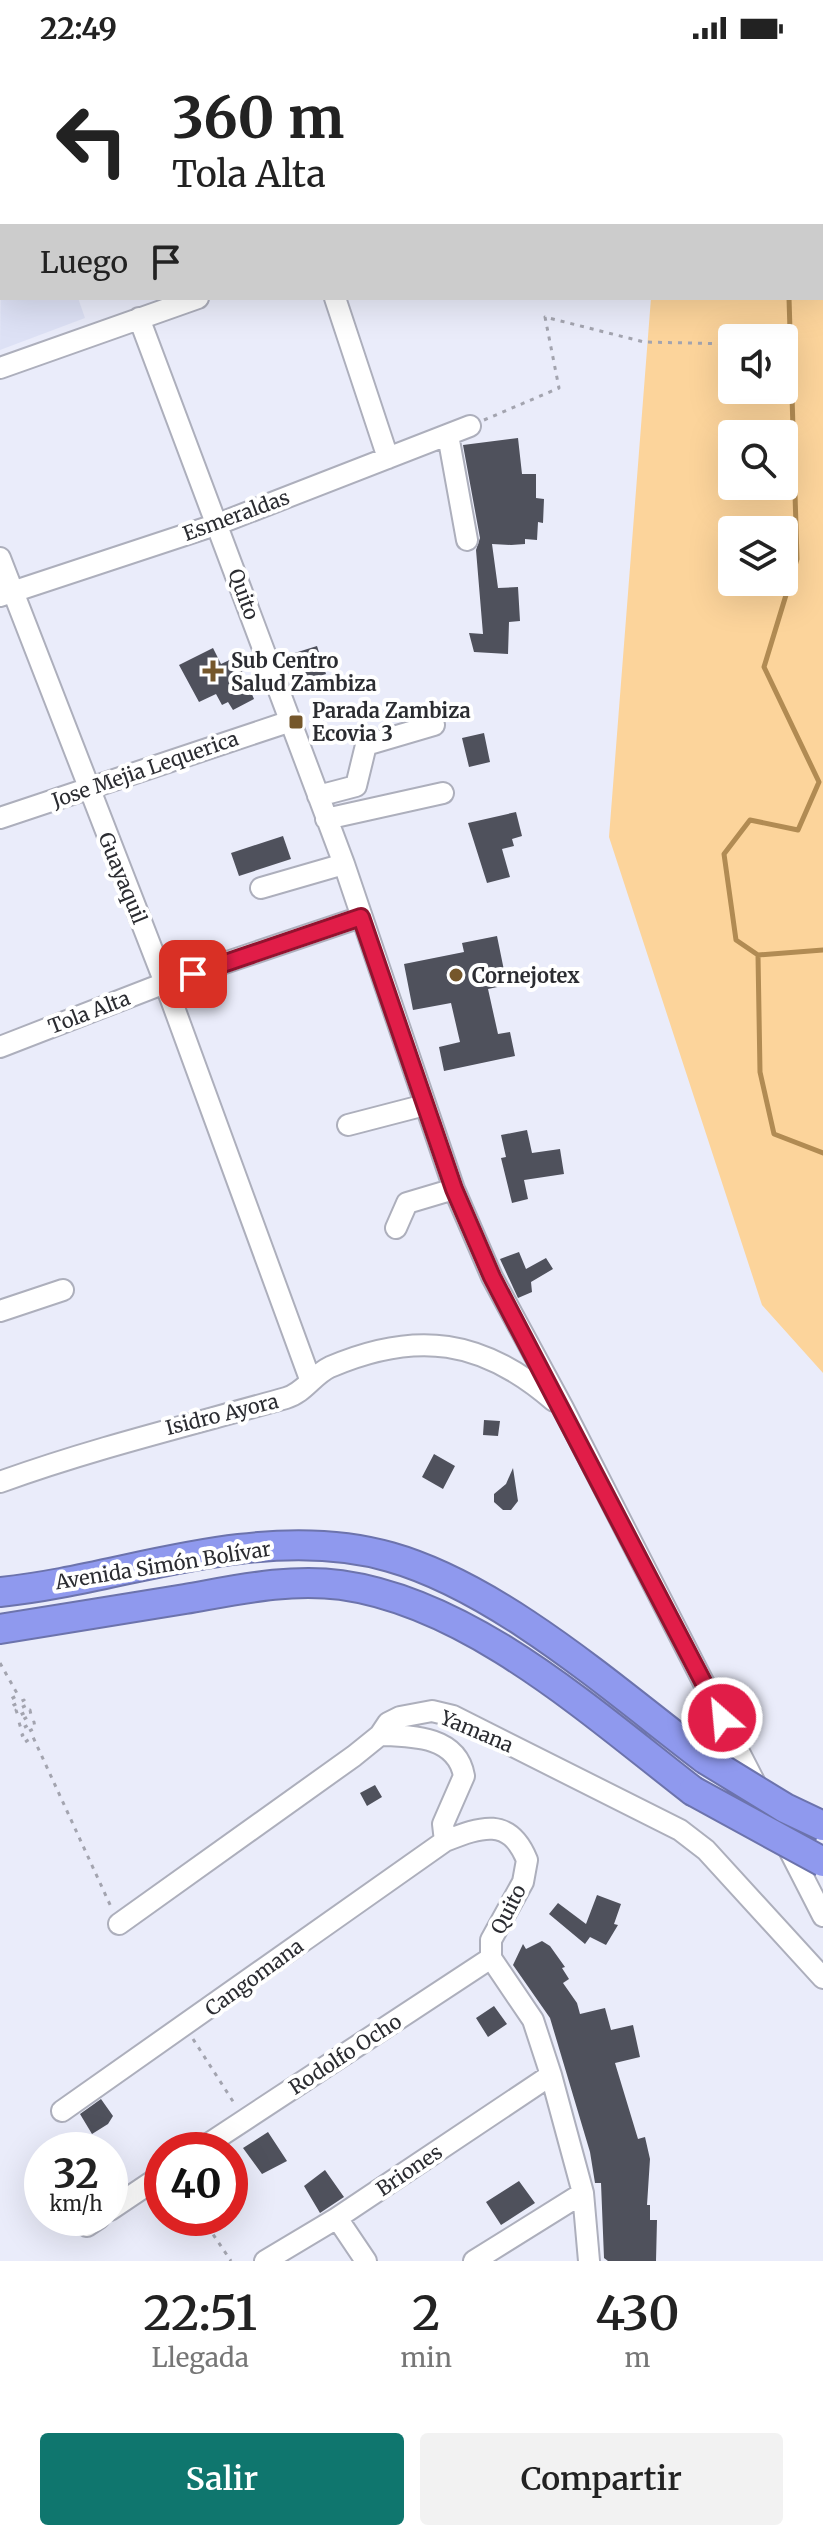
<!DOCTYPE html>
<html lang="es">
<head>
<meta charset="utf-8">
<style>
  :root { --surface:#fff; --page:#f2f2f2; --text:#222; --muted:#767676; --accent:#0f766e }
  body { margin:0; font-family:Merriweather,serif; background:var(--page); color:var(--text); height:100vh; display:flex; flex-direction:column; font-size:30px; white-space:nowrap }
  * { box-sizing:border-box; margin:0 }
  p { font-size:26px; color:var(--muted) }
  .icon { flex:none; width:44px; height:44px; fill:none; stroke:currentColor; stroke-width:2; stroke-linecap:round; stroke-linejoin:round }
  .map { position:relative; height:2205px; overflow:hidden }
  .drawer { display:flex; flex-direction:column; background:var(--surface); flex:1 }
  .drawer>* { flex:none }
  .top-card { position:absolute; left:0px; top:0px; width:824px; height:244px; box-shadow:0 8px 32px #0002; background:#fff; color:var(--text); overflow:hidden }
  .fabs { position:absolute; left:718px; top:268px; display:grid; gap:16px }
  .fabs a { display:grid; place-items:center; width:80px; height:80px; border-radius:8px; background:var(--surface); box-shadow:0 8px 32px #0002; font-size:40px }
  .speed { position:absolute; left:24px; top:2076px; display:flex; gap:16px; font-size:40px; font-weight:700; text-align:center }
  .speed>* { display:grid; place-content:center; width:104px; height:104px; border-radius:50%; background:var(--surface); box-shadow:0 8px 32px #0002; line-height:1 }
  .speed small { font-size:20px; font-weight:400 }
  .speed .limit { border:12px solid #d22; background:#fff; color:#111 }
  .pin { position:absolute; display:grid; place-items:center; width:68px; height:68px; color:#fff; margin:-34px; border-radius:16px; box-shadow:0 4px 12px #0006 }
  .me { position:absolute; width:88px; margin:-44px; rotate:333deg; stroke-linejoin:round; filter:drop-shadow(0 0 6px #0008) }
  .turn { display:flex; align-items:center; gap:28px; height:168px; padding:0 40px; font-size:36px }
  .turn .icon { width:104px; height:104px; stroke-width:2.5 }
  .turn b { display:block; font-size:56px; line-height:68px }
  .then { display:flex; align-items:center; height:76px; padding:0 40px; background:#0003; gap:16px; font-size:30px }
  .eta { display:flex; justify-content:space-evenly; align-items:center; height:136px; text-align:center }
  .eta b { font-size:48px; font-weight:600; line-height:56px }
  .primary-button { display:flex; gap:16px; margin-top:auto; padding:16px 40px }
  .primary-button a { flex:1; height:92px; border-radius:8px; background:var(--accent); color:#fff; font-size:32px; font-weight:600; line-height:92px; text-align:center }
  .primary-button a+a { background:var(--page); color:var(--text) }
  .status { display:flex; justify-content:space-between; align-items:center; height:56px; padding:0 40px; background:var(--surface); direction:ltr }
  .status svg { height:22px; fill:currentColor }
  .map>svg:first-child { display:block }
  .built { fill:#dde1f5 }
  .green { fill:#fcd49b; fill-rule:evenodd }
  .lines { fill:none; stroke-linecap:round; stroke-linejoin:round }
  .stream { stroke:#b18b53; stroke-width:5 }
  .building { fill:#4f515c }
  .minor-casing { stroke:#adafbc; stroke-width:24 }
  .highway-casing { stroke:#6c73ac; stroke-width:32 }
  .path { stroke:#a3a4af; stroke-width:3; stroke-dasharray:4 6; stroke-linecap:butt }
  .minor { stroke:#fff; stroke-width:20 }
  .highway { stroke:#8f99ee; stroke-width:28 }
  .highway-bridge-casing { stroke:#6c73ac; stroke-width:32; stroke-linecap:butt }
  .highway-bridge { stroke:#8f99ee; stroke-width:28 }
  .route-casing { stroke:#92132f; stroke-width:20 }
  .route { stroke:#e11d48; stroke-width:14 }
  .poi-dot { fill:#75572b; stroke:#fff; stroke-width:3 }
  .labels { text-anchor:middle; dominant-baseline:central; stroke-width:8; stroke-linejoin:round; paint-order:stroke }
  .street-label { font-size:20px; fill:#2b2c31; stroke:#fff }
  .poi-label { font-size:20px; font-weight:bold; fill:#2b2c31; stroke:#fff; text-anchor:start }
</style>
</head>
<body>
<div class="status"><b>22:49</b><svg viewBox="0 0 49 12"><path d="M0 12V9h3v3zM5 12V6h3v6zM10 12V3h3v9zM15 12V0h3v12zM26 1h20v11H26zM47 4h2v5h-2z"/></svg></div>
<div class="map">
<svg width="823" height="2205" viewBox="0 0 823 2205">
  <rect width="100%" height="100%" fill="#eaecfa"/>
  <path class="built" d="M2,115V242H78L85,262L0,294Z"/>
  <path class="green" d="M661,0H823V1317L762,1249L609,781L651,242H822V2ZM732,282H784V334H732ZM732,378H784V430H732ZM732,474H784V526H732Z"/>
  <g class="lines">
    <path class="stream" d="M822,87L823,86
      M789,242L797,503L764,611L819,726L798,774L750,764L724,798L736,884L758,899L760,1016L774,1078L823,1097
      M758,899L823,894"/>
  </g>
  <path class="building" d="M518,382L522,418H536V442L544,443L543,467L538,466L537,484L525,483V488L511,489L492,488L498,532L518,531L520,565L509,566L508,598L474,596L469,577L483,578L476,494L480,482L463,389Z
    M317,590L326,618L294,628L285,600Z
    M213,592L221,608L236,601L254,643L233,654L228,646L222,649L216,638L199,646L179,609Z
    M484,677L490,706L469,711L462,682Z
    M516,756L522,780L512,783L514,790L502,793L510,821L487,827L468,767Z
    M283,780L291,803L239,820L231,797Z
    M497,880L507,929L488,933L498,978L510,976L515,1000L444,1015L439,991L460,986L451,947L413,954L404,908L464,896L462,887Z
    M527,1074L532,1097L560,1093L564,1118L524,1124L528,1143L512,1147L501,1102L506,1101L501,1079Z
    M519,1196L526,1213L546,1202L553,1213L531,1226L532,1236L518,1242L500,1203Z
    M484,1364L500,1365L498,1380L483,1379Z
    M434,1398L455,1410L443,1433L422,1421Z
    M513,1412L518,1445L511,1454H503L494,1446V1438L506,1428Z
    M375,1729L382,1741L367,1750L360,1737Z
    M597,1839L621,1848L614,1868L618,1869L606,1889L590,1881L585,1888L549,1858L558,1847L586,1868Z
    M542,1885L550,1890L565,1911L562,1912L569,1923L563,1927L577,1947L580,1958L605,1952L611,1974L633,1969L640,2001L615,2007L638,2083L645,2081L650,2103L647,2149H650V2164H657L656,2205H608L604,2202L601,2127H595L590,2096L550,1962L513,1909L523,1888L526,1893Z
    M494,1950L507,1968L488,1981L476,1962Z
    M101,2043L113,2060L108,2068L92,2078L80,2058Z
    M268,2076L287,2105L262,2118L243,2092Z
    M325,2114L344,2141L320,2157L304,2130Z
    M519,2125L535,2147L501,2169L486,2146Z"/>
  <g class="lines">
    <defs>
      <path id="minor" d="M335,242L388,402
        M139,262L344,808L454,1133L492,1221L563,1352L823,1860
        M0,312L198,242
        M448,379L467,484
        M0,502L165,927L310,1323
        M0,540L218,468L470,370
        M318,740L356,730L366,689L434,669
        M0,762L291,665
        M326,763L443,737
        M261,832L344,808
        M0,991L165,927L361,861
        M348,1069L425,1049
        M396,1172L407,1147L454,1133
        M0,1255L63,1234
        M0,1426C94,1392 190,1369 286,1342C304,1337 313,1319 330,1311C416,1274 483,1283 554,1345
        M380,1679C413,1680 457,1680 464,1720L443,1768L445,1785C481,1771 509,1760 527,1804L523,1826L491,1884V1902L533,1964L551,2019L583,2137L589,2205
        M119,1868L354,1700L380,1679L388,1667L400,1661L432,1655L453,1660L680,1774L706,1794L823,1922
        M62,2055L445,1785
        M199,2094L491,1902
        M110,2154L162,2119
        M337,2162L366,2205
        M87,2170L99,2162
        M265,2205L337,2162L551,2019
        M474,2205L583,2137"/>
      <path id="highway" d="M0,1536C80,1528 159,1502 239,1493C289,1487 341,1487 390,1501C500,1532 614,1634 705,1703
        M0,1573C62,1563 123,1553 185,1543C237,1534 289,1522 341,1529C471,1547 592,1657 693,1735"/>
    </defs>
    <use href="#minor" class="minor-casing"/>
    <use href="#highway" class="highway-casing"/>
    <path class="path" d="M484,364L559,332L545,261L644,286L732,288
      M0,1607L18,1639L11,1643L14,1649L24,1644L27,1649L16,1654L18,1660L30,1654L31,1659L19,1666L21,1673L34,1666L35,1672L22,1679L25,1686L33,1681L112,1853
      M193,1983L234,2047
      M202,2162L231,2205"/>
    <use href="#minor" class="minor"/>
    <use href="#highway" class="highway"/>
    <defs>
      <path id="highway-bridge" d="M705,1703L785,1752L823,1770
        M693,1735L823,1806"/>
    </defs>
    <use href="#highway-bridge" class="highway-bridge-casing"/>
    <use href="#highway-bridge" class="highway-bridge"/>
  </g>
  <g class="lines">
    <defs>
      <path id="route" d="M193,918L361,861L454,1133L492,1221L722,1662"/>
    </defs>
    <use href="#route" class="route-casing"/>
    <use href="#route" class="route"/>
  </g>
  <g class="poi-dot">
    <path d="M209 603h8v8h8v8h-8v8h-8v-8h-8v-8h8z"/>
    <rect x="288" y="658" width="16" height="16" rx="4"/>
    <circle cx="456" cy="919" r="8"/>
  </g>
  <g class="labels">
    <g class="street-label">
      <text transform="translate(236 459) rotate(-20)">Esmeraldas</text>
      <text transform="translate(244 538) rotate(70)">Quito</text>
      <text transform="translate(145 713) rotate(-19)">Jose Mejia Lequerica</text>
      <text transform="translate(123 822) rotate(68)">Guayaquil</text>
      <text transform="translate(89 956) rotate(-21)">Tola Alta</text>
      <text transform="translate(222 1358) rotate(-14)">Isidro Ayora</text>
      <text transform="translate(163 1509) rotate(-9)">Avenida Simón Bolívar</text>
      <text transform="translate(477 1675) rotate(23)">Yamana</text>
      <text transform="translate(508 1853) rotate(-63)">Quito</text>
      <text transform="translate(254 1921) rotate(-36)">Cangomana</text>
      <text transform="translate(345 1998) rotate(-33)">Rodolfo Ocho</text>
      <text transform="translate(409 2114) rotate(-34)">Briones</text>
    </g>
    <g class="poi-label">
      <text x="231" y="604">Sub Centro<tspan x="231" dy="23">Salud Zambiza</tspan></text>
      <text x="312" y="654">Parada Zambiza<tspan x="312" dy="23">Ecovia 3</tspan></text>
      <text x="472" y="919">Cornejotex</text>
    </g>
  </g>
</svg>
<div class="fabs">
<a><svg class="icon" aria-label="sound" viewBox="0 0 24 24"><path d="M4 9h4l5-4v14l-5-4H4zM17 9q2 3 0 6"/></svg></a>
<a><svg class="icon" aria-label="search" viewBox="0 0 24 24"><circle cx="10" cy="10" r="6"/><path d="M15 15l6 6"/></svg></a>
<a><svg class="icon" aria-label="layers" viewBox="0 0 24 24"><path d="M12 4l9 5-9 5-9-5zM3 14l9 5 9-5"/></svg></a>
</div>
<div class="speed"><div>32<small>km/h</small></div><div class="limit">40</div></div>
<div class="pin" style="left:193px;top:918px;background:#d93025"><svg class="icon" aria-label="arrive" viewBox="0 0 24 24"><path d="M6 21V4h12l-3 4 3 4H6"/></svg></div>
<svg class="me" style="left:722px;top:1662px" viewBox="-20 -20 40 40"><circle r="17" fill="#e11d48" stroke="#fff" stroke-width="3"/><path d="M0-11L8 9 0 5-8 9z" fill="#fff"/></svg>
<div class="top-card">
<div class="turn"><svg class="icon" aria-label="left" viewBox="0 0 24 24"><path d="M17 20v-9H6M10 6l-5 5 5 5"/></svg><div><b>360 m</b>Tola Alta</div></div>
<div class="then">Luego<svg class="icon" aria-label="arrive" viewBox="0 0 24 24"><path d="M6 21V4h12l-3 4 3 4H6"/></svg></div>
</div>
</div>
<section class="drawer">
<div class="eta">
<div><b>22:51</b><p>Llegada</p></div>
<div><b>2</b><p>min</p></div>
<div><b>430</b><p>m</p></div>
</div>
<div class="primary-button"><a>Salir</a><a>Compartir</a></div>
</section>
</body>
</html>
